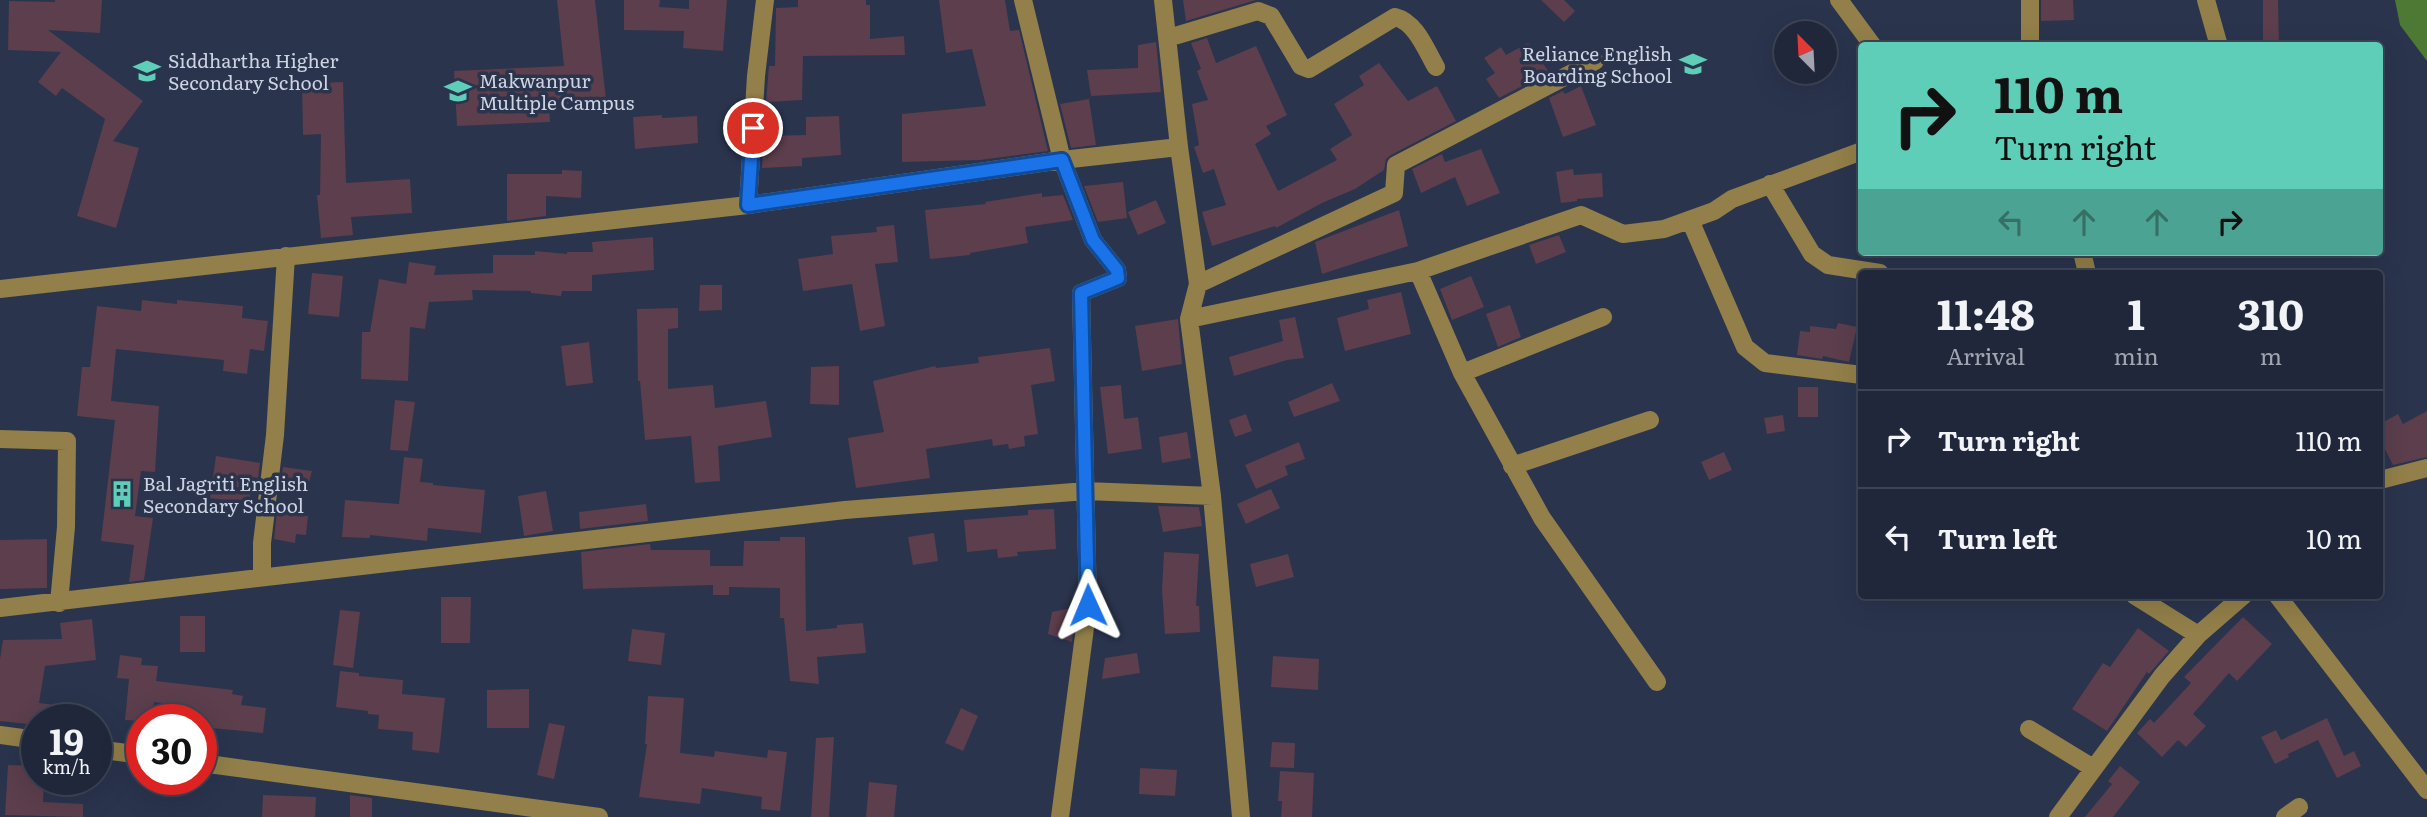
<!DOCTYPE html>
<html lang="en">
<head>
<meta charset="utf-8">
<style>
  :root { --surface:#20273a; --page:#282f42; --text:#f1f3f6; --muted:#a2a5af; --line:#3d4454 }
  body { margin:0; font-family:Literata,serif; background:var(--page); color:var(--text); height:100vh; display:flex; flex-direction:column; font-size:26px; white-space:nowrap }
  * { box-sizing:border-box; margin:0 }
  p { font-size:23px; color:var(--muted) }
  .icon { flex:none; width:38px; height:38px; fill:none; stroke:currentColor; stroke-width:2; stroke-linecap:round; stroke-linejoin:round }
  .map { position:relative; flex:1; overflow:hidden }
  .side { position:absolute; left:1858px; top:270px; width:525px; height:329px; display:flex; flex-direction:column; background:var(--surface); border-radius:7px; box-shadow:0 7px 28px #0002,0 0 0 2px var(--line) }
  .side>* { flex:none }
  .guide { position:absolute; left:1858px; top:42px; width:525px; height:214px; border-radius:7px; box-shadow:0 7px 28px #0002,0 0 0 2px var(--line); background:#5eceb8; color:#111; overflow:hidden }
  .needle { width:46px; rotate:336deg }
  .tools { position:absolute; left:1774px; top:21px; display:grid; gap:14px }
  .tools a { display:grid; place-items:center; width:63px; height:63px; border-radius:50%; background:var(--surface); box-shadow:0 7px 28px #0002,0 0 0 2px var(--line); font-size:35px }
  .speed { position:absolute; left:21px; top:704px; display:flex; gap:14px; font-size:35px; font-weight:700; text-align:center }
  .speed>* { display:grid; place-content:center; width:91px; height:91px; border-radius:50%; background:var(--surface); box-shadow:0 7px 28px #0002,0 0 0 2px var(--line); line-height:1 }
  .speed small { font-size:18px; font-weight:400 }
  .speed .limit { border:10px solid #d22; background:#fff; color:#111 }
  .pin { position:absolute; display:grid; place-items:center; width:60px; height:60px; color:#fff; margin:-30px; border:4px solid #fff; border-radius:50%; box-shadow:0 2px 7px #0007 }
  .me { position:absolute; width:77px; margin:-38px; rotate:359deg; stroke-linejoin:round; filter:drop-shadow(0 0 5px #0008) }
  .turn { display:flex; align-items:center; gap:24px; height:147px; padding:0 21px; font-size:32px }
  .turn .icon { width:91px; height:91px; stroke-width:2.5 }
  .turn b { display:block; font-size:49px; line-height:60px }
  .lanes { display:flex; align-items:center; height:66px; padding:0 21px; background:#0003; justify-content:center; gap:35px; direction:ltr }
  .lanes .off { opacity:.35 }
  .eta { display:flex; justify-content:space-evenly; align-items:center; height:119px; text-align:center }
  .eta b { font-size:42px; font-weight:700; line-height:49px }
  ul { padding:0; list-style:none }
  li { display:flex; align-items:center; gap:21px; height:98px; padding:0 21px; border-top:2px solid var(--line) }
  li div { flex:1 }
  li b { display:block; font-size:26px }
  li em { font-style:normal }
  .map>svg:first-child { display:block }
  .forest { fill:#4d7934 }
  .building { fill:#5c3e4c }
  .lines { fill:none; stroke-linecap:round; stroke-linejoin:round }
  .minor { stroke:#927f49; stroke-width:18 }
  .route-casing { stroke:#114b97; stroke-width:18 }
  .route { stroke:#1a73e8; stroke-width:12 }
  .labels { text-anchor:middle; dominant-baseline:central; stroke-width:7; stroke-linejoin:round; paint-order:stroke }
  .poi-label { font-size:19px; fill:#ccd3e3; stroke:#2a344d; text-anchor:start }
</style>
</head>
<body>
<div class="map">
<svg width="2427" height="817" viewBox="0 0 2427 817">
  <rect width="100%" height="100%" fill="#2a344d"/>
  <path class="forest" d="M2395,0H2427V61L2400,25Z"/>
  <path class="building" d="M55,0H102L100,33L48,30L143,101L113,141L139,148L116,228L77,216L105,119L62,88L56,96L38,82L61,52L8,50L9,1L55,2Z
    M557,0H595L606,100L549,106L550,122L457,126L454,71L564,66Z
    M624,0H660L659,7L689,9V0H727L723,51L683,48L684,31L624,30Z
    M798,0H866V5H870V39L904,36L905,55L803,56L802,100L766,102L769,66H775L776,8L798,7Z
    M939,0H1005L1010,31L1019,30L1048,151L980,160L902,162V114L986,106L972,49L946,53Z
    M1183,0H1256L1186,21Z
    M1541,0H1564L1575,11L1564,22Z
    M2041,0H2073L2074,20L2041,21Z
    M2263,0H2278L2279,46H2263Z
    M1207,38L1216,63L1256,46L1287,115L1266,126L1271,134L1255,144L1278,191L1337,160L1330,149L1352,135L1334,104L1364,85L1359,76L1379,63L1408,101L1437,86L1456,121L1391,155L1386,159L1384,170L1355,189L1322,203L1276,228L1275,226L1212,246L1202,212L1226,205L1214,169L1203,173L1194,147L1199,145L1192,104L1208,100L1197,71L1201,69L1191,43Z
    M1156,42L1161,92L1091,96L1087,70L1138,68V45Z
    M1528,43L1549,72L1499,98L1486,79L1495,73L1484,58L1501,47L1506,55Z
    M343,82L346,183L410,179L412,213L351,217L353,235L321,238L317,195H320L321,134L303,135L302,84Z
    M1581,86L1596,125L1563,137L1549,98L1563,91L1565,94Z
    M1089,99L1096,145L1071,148L1060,104Z
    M662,115V118L697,116L698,143L635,149L633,117Z
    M839,116L841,155L802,158V166L762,168L764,136L806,135V117Z
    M1481,149L1500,193L1467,206L1455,177L1421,193L1412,169L1442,154L1445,162Z
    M1573,169L1574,175L1602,173L1603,197L1577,199V201L1561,203L1556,172Z
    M562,170L582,171L581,198L546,196V216L507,221V174H562Z
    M1123,182L1127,218L1098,222L1084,186Z
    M1042,193V197L1063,195L1073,220L1025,227L1028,243L970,253V255L930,259L925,210L986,204L985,202Z
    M1156,200L1166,223L1138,235L1128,212Z
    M1399,210L1408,246L1322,274L1315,242Z
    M894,225L898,262L875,264L885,326L860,331L852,284L803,291L798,259L833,254L831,236L877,232L876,227Z
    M1559,235L1566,252L1536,264L1529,245Z
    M653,237L654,270L592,275V291H562L561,296L531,293V291L472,290L473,300L429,302L425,329L410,327L408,381L361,379L362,332H370L379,279L406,284L409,262L436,266L434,275L493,273V255H535V251L567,254V252H593L592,242Z
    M312,273L343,276L339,317L308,314Z
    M1471,276L1484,307L1452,320L1440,289Z
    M700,285H722V310L699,311Z
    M1401,292L1411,334L1345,351L1337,318L1369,309L1367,300Z
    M142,300L177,304V300L243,306L242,318L268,321L264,351L250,349L247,374L223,371L224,360L116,349L111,401L159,406L155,472L141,471L135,516L153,518L144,580L129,582L134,545L101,541L115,420L77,416L82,367H90L97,306L141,311Z
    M1510,305L1521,337L1498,347L1486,314Z
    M678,308V328L668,329V389L713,385L715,408L766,401L772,437L718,446L720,481L695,483L691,436L645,440L640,381H638L637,309Z
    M1295,317L1304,358L1287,360L1234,376L1229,357L1283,341L1279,320Z
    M1178,319L1182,364L1142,371L1135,326Z
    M1838,323L1857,327L1849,362L1823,356L1822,359L1797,355L1800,331L1810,332V326L1836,329Z
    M589,342L593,383L566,386L561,346Z
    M1050,348L1055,381L1031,385L1038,434L1024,436L1025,446L1009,449L1008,444L993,446L992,439L926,449L930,478L856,488L848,438L884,432L873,381L935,366L936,368L979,363L978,357Z
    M839,366V405L810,404L811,367Z
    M1332,383L1340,401L1294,417L1288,402Z
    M1121,385L1124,419L1138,417L1142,449L1108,454L1100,387Z
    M1798,387H1818V417H1798Z
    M395,400L415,402L408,451L390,450Z
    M2427,411V457L2393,465L2380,439V424L2398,414L2403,424Z
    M1246,414L1252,431L1235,437L1229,420Z
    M1783,415L1785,431L1767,434L1764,418Z
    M1187,432L1191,458L1162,463L1159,437Z
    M1299,442L1305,459L1285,466L1288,475L1256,489L1245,465Z
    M1724,452L1732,470L1709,480L1701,462Z
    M216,456L260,463L258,478L253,477L249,503L210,498Z
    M404,457L423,459L420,482L433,483V485L485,490L481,533L428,528L427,541L370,535V538L342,537L345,500L399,504Z
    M283,467L312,471L308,486L281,482Z
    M1271,489L1280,508L1246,524L1237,504Z
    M546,491L553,531L524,536L518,496Z
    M646,504L648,521L580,529L579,512Z
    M1158,506L1199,507L1202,526L1163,532Z
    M1054,509L1056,549L1017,552L1018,556L998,558L997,549L967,552L964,520L1028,515V510Z
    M277,511L308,516L306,535L296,534L295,543L274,539Z
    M934,533L938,561L913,565L908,537Z
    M780,537H805L806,631L837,628V625L863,623L866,653L817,657L819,684L790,681L784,618H780V588L729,587V595H713V585L583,589L581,552L650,544L651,550H710V566H743L744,541H780Z
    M47,539V588L0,589V540Z
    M1164,552L1199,554L1196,606H1199L1200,632L1165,634L1162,590Z
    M1288,554L1294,577L1256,587L1250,564Z
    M441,597H471L470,643H441Z
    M1076,607L1072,642L1048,634L1052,612Z
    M340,610L360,612L353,668L333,665Z
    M180,616H205V652H180Z
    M2243,617L2272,644L2237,681L2229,673L2193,714L2206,726L2186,747L2178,740L2162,757L2137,733L2150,719L2154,723L2191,683L2184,677Z
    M92,619L96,660L45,666L39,703L87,709L86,719H37V725L0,721V659L3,640L62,639L60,623Z
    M2138,628L2169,651L2149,674L2147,672L2107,731L2072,709L2103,663L2110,667Z
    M632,629L665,633L661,665L628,661Z
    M1137,653L1140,673L1102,679L1105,658Z
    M120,655L142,658L141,665L158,666L156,681L233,690L232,694L243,696L241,705L266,708L263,733L201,727V719H190L192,707L154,702L151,719H142V721L125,720L129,679L117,678Z
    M1273,656L1319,659L1318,690L1271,687Z
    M340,671L359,673V676L403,680L402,694L445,698L439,753L412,750L413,732L378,729L379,715L368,714V711L336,707Z
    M529,689V728H487V690Z
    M648,696L684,698L680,753L714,757L715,751L767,758L768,750L787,752L780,811L761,809L762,797L702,788L700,804L639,797L647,744H645Z
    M961,708L978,716L963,751L945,743Z
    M2327,718L2344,756L2354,751L2361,766L2337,778L2318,740L2288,754L2289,757L2275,764L2261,737L2276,730L2281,740Z
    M549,723L565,726L554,779L537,775Z
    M834,737L829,817H811L816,738Z
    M1272,742L1295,743L1294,768L1270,767Z
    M8,765L37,766V779H44L43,802L83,804V817L5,815Z
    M2120,766L2140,782L2113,817H2085L2112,784L2108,781Z
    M1140,768L1177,770L1175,796L1139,794Z
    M1280,771L1314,773L1312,817H1281L1282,801H1278Z
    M869,782L897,785L894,817H866Z
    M263,795L316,797L315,817H262Z
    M350,795L372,798V817H350Z"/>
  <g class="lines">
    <path class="minor" d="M1023,0L1062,160L1093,240L1117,270L1118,278L1081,293L1088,605L1060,817
      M1163,0L1179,147L1198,284L1189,319L1212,496L1241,817
      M1839,0L1873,46
      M2206,0L2219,46
      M1168,38L1258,11L1271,16L1301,66L1309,69L1395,17C1416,22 1426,50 1436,67
      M2030,46V0
      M1770,184L1812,254L1828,265L1880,273
      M748,205L756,76L765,0
      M1690,220L1745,347L1765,363L1862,375
      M2082,252L2087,273
      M1418,271L1462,373L1603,317
      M1198,284L1394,193L1396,165L1595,61
      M0,289L748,205L1062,160L1179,147
      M1189,319L1418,271L1581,215L1623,234L1664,229L1714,211L1732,199L1862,151
      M1462,373L1542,518L1657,682
      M0,439L67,441L66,527L59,603
      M1512,466L1650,420
      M2380,480L2427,468
      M262,576V543L275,435L286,256
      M2134,595L2198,635
      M2277,595L2427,790
      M0,608L845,510L1086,491L1212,496
      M2029,729L2093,768
      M0,735L37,740
      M96,749L142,755
      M201,763L599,817
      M2058,817L2162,676L2198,635L2244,595
      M2285,817L2299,807"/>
  </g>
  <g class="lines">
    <defs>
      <path id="route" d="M753,128L748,205L1062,160L1093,240L1117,270L1118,278L1081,293L1088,605"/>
    </defs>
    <use href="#route" class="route-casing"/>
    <use href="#route" class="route"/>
  </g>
  <defs>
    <symbol id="school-bare" viewBox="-9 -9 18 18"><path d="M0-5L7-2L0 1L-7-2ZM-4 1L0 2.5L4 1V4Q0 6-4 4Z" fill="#5eceb8" stroke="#2a344d" stroke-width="2.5" paint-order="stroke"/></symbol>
    <symbol id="university-bare" viewBox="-9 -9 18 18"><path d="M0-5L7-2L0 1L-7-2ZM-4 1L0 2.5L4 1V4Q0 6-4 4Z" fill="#5eceb8" stroke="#2a344d" stroke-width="2.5" paint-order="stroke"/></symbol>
    <symbol id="building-bare" viewBox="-9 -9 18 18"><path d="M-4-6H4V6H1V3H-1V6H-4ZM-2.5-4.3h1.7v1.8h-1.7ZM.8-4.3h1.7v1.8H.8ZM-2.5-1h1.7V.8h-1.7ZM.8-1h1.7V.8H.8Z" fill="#5eceb8" stroke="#2a344d" stroke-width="2.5" paint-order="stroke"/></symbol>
  </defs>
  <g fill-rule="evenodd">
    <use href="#school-bare" x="1674" y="45" width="38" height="38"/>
    <use href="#school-bare" x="128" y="52" width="38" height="38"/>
    <use href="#university-bare" x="439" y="72" width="38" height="38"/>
    <use href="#building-bare" x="103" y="475" width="38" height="38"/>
  </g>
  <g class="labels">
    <g class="poi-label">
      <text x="1672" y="53" text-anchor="end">Reliance English<tspan x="1672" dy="22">Boarding School</tspan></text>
      <text x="168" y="60">Siddhartha Higher<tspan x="168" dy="22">Secondary School</tspan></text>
      <text x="479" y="80">Makwanpur<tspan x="479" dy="22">Multiple Campus</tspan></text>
      <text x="143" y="483">Bal Jagriti English<tspan x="143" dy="22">Secondary School</tspan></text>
    </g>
  </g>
</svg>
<div class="tools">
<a><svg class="needle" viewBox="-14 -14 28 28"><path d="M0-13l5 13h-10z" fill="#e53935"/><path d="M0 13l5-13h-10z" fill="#a2a5af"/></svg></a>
</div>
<div class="speed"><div>19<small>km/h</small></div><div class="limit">30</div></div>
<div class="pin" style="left:753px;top:128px;background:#d93025"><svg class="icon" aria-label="arrive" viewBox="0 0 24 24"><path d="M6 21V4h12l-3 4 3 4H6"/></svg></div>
<svg class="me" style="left:1088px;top:605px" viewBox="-20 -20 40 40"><path d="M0-17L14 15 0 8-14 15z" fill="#1a73e8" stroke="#fff" stroke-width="4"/></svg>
<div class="guide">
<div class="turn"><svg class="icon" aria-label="right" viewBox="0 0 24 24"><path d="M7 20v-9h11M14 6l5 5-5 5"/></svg><div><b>110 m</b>Turn right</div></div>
<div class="lanes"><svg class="icon off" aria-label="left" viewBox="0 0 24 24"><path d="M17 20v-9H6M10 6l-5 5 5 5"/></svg><svg class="icon off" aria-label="ahead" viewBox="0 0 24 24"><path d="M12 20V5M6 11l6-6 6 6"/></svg><svg class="icon off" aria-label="ahead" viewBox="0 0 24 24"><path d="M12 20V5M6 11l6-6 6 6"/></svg><svg class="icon" aria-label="right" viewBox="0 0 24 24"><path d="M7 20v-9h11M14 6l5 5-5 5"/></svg></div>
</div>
<section class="side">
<div class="eta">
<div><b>11:48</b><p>Arrival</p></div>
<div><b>1</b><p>min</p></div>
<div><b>310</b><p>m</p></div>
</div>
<ul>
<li><svg class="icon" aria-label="right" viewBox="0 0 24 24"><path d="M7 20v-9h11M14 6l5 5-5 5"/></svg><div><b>Turn right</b></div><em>110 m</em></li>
<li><svg class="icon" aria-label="left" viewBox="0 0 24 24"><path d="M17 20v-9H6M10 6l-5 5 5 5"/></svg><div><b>Turn left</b></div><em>10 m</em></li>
</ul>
</section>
</div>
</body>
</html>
